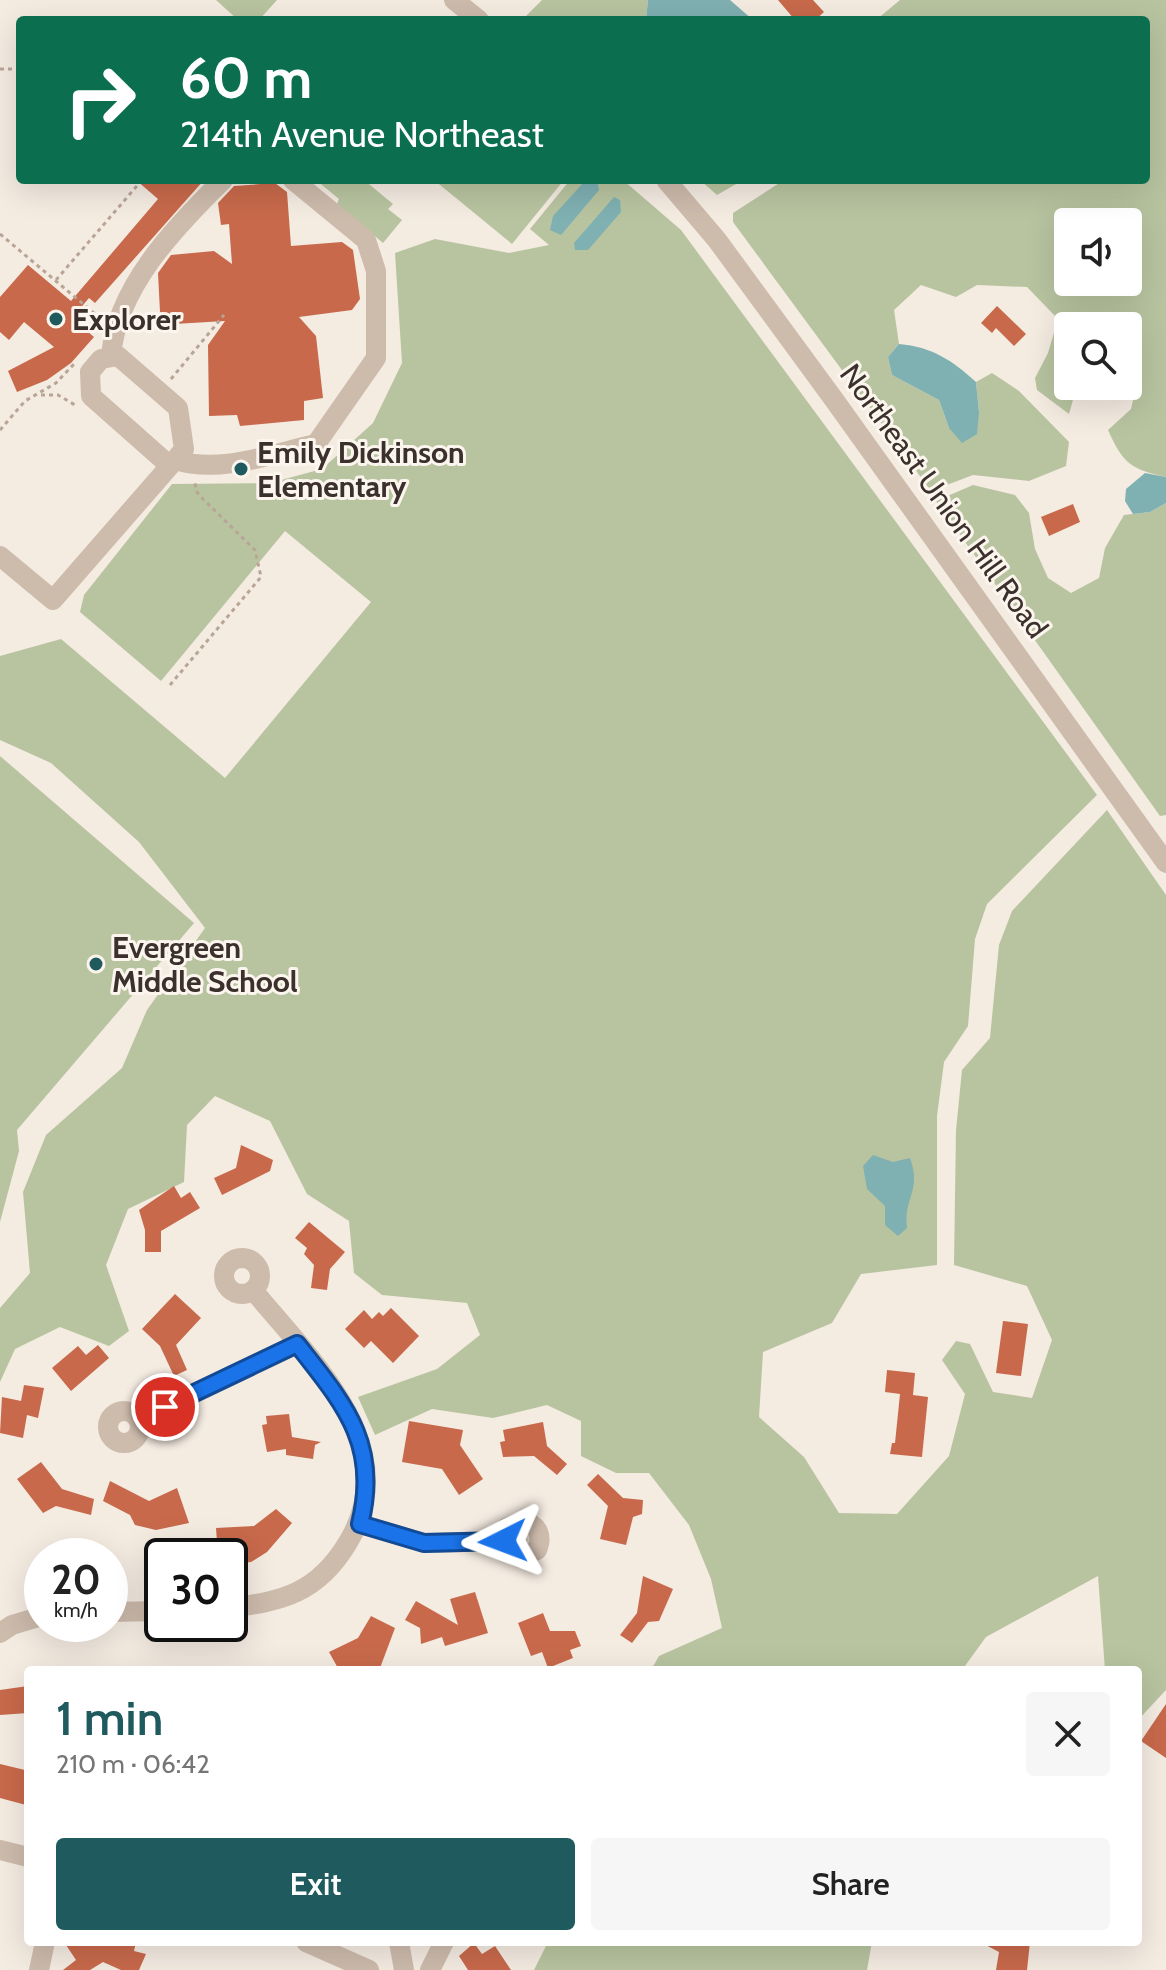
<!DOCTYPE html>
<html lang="en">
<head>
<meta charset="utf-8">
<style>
  :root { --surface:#fff; --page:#f6f6f6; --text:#222; --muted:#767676; --accent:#1f5a5e }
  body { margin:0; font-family:Cabin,sans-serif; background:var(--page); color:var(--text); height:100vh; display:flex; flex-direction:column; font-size:30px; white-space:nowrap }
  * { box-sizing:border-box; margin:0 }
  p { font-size:26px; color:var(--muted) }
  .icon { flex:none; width:44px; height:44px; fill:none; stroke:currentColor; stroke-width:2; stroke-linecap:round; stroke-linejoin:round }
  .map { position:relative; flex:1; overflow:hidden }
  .drawer { position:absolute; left:24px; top:1666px; width:1118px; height:280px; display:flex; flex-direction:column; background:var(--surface); border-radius:8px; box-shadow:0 8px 32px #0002 }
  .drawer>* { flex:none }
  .hud { position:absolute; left:16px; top:16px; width:1134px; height:168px; border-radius:8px; box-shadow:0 8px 32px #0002; background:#0b6e4f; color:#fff; overflow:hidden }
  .tools { position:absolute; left:1054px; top:208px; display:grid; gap:16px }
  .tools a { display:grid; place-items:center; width:88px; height:88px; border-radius:8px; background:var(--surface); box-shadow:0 8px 32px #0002; font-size:40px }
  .speed { position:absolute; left:24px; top:1538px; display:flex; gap:16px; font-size:40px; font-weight:700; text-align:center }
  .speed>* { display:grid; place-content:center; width:104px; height:104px; border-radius:50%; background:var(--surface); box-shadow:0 8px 32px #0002; line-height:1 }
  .speed small { font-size:20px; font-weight:400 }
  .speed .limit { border:4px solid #111; border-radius:12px; background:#fff; color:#111 }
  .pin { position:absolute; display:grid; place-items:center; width:68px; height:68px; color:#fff; margin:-34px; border:4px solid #fff; border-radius:50%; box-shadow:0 2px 8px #0007 }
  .me { position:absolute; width:88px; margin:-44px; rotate:267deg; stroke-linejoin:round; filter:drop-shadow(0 0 6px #0008) }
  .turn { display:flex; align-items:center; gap:28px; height:168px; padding:0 32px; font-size:36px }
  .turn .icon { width:104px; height:104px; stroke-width:2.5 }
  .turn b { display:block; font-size:56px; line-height:68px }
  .round { display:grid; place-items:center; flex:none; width:84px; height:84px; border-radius:8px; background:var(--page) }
  .overview { display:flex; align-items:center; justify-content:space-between; height:136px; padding:0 32px }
  h1 { font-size:48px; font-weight:600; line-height:60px; color:var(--accent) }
  .button { display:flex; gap:16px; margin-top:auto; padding:16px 32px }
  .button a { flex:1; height:92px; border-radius:8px; background:var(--accent); color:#fff; font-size:32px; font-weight:600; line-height:92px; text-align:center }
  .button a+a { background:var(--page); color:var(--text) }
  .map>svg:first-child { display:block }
  .green { fill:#b8c4a0; fill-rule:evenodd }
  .water { fill:#7fb0b2 }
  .building { fill:#c8694b }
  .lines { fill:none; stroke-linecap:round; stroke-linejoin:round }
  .path { stroke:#b9a596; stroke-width:3; stroke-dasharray:4 4; stroke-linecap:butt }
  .minor { stroke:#cdbbac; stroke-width:20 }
  .route-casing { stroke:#114b97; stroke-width:20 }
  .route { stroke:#1a73e8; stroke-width:14 }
  .poi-dot { fill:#1f5a5e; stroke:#fbf5ee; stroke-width:3 }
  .labels { text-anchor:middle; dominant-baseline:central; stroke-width:6; stroke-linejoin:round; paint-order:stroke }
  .poi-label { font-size:30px; font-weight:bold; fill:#3b302b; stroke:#fbf5ee; text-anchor:start }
  .street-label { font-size:30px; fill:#3b302b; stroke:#fbf5ee }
</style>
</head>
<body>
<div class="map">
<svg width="1166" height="1970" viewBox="0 0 1166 1970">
  <rect width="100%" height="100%" fill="#f4ebe1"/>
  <path class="green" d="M216,0H277L259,20H238Z
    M542,0H648L646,20H526L524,18Z
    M900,0H1166V477C1130,469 1123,463 1108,430L1131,409L1137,383L1128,376V326H1068V386H1077L1069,414L1037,390L1035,378L1048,353L1058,319L1027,287L977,285L956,297L921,285L894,310L899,344L888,357L892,375L939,400L949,428L979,412L976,382L992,373L1019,391L1069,442L1066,466L1029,481L973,475L931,491L733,222V213L784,180H1146V20H876ZM1068,222H1128V282H1068Z
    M316,180H364L393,204L388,209L402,220L383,243L337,204L339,199Z
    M434,180H564L512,244Z
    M570,180H623L681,230L1097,795L987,904L975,939L968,1026L944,1062L937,1116V1265L861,1274L832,1323L763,1352L759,1417L804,1457L839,1513L897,1514L949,1456L965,1394L942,1360L956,1341L970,1344L993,1392L1032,1398L1052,1340L1027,1286L954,1265L956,1130L962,1070L990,1038L999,945L1012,911L1107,810L1166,895V1690L1138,1720V1670H1105L1098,1576L986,1637L962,1670H651L659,1656L722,1628L711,1579L689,1525L649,1473H616L581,1456V1421L547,1405L493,1418L432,1409L375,1435L358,1397L437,1369L480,1335L467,1303L382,1295L354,1273L349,1221L307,1194L270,1121L215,1096L187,1125L184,1182L128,1209L106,1265L129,1331L109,1346L60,1327L15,1349L0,1382V1308L30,1273L23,1192L46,1135L122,1068L147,1010L205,928L139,842L51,763L0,740V656L61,639L225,778L371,602L285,531L161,681L80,612L84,595L172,484L270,483L322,469L373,423L402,363L395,253L435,239L509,253L549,245L530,229Z
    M700,180H743L717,195Z
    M973,485L1015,495L1029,513L1035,549L1048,578L1071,593L1099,578L1105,548L1124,515L1150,512L1166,503V815L1160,816L936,501Z
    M0,756L194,923L17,1130L19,1151L0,1222Z
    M548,1942H872L867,1970H534Z"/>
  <path class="water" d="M648,0H730L753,20H646Z
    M585,181H597L599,190L561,235L550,230L553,216Z
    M614,197L620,200L621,212L588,250H575L574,243Z
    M899,344C932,347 952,360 976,382L979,412L977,434L962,443L949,428L939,400L892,375L888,357Z
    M1145,473L1166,477V503L1150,512L1133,514L1125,501L1126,489Z
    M873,1155L893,1162L910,1158C922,1191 903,1198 907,1228L898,1236L885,1225V1206L867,1189L863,1166Z"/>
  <path class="building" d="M778,0H813L824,12L815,20H795Z
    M136,180H204L95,303L89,298L72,318L94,337L71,363L47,380L17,392L8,371L54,347L24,322L9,340L0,332V297L28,265L71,301L158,199Z
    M275,183L287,192L291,246L342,242L353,250L360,299L352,310L299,317L316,336L323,398L304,401V420L240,426L237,415L209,416L208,345L225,321L174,324L160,312L158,273L171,255L214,251L232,264L229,224L221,225L218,203L234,186Z
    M997,306L1026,334L1014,346L996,328L992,333L981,323Z
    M1073,504L1080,522L1049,536L1041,517Z
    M241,1145L273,1160L270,1171L222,1195L214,1178L236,1168Z
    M174,1186L181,1198L190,1192L200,1208L161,1231V1252H145V1230L139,1210Z
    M309,1222L345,1252L330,1269L327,1290L311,1288L314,1265L304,1254L307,1248L295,1238Z
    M175,1294L201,1318L176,1345L187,1370L174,1376L160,1346L142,1329Z
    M391,1308L419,1336L393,1363L371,1341L364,1348L345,1329L364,1310L372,1319L379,1312L383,1316Z
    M1003,1321L1028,1324L1021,1376L996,1373Z
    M98,1345L109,1358L71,1391L52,1368L78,1346L86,1355Z
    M887,1370L915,1373L913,1395L928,1397L922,1457L890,1454L892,1443H895L900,1394L885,1392Z
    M24,1385L44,1388L38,1418L27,1415L23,1438L0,1433L2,1397L21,1401Z
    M289,1414L292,1437L321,1442L315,1445L313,1459L286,1455V1449L267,1452L262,1425L267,1424L266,1416Z
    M409,1421L463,1430L460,1445L483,1479L459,1495L442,1469L402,1462Z
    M543,1422L547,1446L567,1464L557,1475L534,1456L503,1457L500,1442L505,1441L503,1430Z
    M41,1462L62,1489L94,1499L91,1515L56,1506L43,1513L17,1479Z
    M598,1474L623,1498L643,1500L642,1514L633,1517L626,1545L600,1539L608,1506L587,1485Z
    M110,1481L149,1501L177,1488L189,1523L156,1530L135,1525L130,1515L103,1501Z
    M276,1509L292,1523L267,1552L251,1562L230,1564V1556H218L216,1528L254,1526Z
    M643,1576L673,1589L659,1621L648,1622L632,1643L620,1635L637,1613Z
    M475,1592L488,1633L445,1646L442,1637L421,1644L420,1628L405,1620L416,1601L458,1625L450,1599Z
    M543,1613L550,1631H575L581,1646L570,1650L573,1658L548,1668L542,1652L531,1656L518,1623Z
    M371,1616L395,1628L380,1668L339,1670L329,1652L358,1638Z
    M28,1686V1713L0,1715V1690Z
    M1166,1704V1758L1141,1741Z
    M0,1764L25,1770L26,1805L0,1798Z
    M64,1942L122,1946L123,1942H136L134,1951L146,1954L139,1970H121L103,1962L90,1970H63L76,1960Z
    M980,1942H1030L1027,1970H996L999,1952Z
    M474,1943L482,1954L495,1946L511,1970H468L459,1956Z"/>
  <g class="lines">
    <path class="path" d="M0,69H20
      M0,234L101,319
      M56,280L142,180
      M171,379L224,315
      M41,395H58L75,405
      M0,430L25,401L56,383L74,364
      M170,685L261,577L255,550L203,499L196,491L195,482"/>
    <path class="minor" d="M454,0L479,20
      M666,180L717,240L835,401L1166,863
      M111,357C116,288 175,227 223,180
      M175,460C220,474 271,454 316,444L376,358V271L366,240L293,180
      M0,556L53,600L175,460L184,449L178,408L118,356L101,359L90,372L91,396L169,465
      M224 1276a18 18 0 1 1 36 0a18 18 0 1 1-36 0Z
      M108 1427a16 16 0 1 1 32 0a16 16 0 1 1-32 0Z
      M139,1420L297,1344
      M360,1524L424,1543L503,1541L508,1552L520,1558L537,1550C543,1536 538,1524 523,1521L506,1528L503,1541
      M230,1608C283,1601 317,1593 347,1544C407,1447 311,1361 253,1290
      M110,1612L162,1611
      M0,1633L12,1625L42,1616
      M0,1850L28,1857
      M306,1942L369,1970
      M399,1942L404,1970
      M39,1970L45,1942
      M430,1970L444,1942"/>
  </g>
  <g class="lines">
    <defs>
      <path id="route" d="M165,1407L297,1344C344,1404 380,1444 360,1524L424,1543L503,1541"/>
    </defs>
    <use href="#route" class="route-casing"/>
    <use href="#route" class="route"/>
  </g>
  <g class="poi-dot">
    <circle cx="56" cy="319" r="8"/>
    <circle cx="241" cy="469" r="8"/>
    <circle cx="96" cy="964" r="8"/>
  </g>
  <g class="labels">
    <g class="poi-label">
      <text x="72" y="319">Explorer</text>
      <text x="257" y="452">Emily Dickinson<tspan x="257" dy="34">Elementary</tspan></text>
      <text x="112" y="947">Evergreen<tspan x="112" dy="34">Middle School</tspan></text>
    </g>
    <g class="street-label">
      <text transform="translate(944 501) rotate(54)">Northeast Union Hill Road</text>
    </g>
  </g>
</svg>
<div class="tools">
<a><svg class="icon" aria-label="sound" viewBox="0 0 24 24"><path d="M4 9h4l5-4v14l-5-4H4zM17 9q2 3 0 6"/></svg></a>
<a><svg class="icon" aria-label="search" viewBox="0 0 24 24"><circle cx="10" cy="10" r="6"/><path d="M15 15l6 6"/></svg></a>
</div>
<div class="speed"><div>20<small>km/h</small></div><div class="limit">30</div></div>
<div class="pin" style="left:165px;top:1407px;background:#d93025"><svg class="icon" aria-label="arrive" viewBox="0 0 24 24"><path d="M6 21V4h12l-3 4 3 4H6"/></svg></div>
<svg class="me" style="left:503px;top:1541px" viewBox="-20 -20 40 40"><path d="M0-17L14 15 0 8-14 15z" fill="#1a73e8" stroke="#fff" stroke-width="4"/></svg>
<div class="hud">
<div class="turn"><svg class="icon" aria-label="right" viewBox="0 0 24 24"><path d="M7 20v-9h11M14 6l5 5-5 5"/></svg><div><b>60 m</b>214th Avenue Northeast</div></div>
</div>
<section class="drawer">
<div class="overview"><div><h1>1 min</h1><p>210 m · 06:42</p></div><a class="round"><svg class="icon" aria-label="close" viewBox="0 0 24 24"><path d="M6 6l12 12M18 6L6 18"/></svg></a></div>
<div class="button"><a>Exit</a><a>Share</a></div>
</section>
</div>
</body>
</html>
